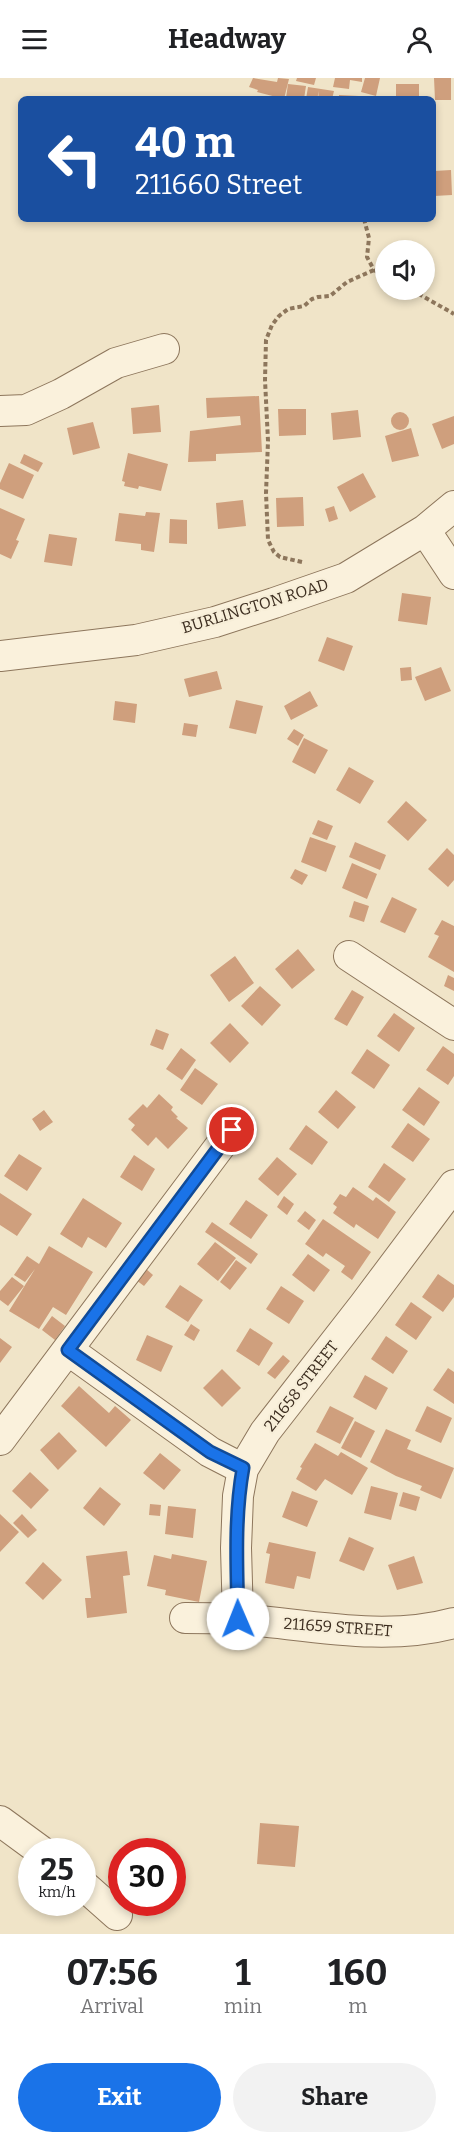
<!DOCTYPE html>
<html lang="en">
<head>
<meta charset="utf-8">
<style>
  :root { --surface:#fff; --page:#f2f2f2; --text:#202124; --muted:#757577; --accent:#1a73e8 }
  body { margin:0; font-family:Bitter,serif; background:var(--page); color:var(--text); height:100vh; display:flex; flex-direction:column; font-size:22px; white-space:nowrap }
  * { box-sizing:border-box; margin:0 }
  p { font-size:20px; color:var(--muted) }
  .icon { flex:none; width:33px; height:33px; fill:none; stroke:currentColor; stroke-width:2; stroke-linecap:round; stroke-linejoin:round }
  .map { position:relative; height:1856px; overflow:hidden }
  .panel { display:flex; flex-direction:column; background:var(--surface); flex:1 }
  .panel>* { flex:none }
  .hud { position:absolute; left:18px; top:18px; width:418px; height:126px; border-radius:9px; box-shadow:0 3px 9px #0003; background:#1a4fa0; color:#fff; overflow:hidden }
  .buttons { position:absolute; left:375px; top:162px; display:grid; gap:12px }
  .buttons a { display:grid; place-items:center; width:60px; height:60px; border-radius:50%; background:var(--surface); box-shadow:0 3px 9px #0003; font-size:30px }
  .speed { position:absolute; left:18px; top:1760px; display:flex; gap:12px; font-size:30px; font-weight:700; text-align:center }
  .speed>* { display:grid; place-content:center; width:78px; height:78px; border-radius:50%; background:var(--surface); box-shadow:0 3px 9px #0003; line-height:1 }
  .speed small { font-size:15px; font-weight:400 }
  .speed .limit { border:9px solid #d22; background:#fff; color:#111 }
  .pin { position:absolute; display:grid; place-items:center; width:51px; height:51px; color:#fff; margin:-26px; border:3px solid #fff; border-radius:50%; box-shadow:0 2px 6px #0007 }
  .me { position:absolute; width:66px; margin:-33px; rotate:359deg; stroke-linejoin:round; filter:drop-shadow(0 0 4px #0008) }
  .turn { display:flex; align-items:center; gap:21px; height:126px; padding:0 18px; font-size:27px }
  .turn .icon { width:78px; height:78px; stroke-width:2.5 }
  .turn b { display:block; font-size:42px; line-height:51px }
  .eta { display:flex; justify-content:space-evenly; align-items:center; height:102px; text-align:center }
  .eta b { font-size:36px; font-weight:700; line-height:42px }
  .action { display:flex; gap:12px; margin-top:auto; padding:12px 18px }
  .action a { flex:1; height:69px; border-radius:36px; background:var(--accent); color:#fff; font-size:24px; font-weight:700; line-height:69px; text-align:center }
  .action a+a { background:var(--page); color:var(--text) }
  header { display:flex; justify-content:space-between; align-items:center; height:78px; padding:0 18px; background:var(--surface); font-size:27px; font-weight:700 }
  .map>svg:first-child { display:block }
  .building { fill:#cf9f7d }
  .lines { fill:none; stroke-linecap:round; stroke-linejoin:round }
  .minor-casing { stroke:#8d765c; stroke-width:32 }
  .path { stroke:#8d765c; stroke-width:4; stroke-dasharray:4.5 3; stroke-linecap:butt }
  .minor { stroke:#faf1dc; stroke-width:30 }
  .route-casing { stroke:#114b97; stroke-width:15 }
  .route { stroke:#1a73e8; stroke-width:10 }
  .labels { text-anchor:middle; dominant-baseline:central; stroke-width:4.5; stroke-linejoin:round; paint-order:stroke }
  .street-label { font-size:16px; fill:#3d2e20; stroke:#f7eed8 }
</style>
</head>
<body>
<header><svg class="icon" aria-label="menu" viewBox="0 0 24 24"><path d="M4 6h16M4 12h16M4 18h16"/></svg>Headway<svg class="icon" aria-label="person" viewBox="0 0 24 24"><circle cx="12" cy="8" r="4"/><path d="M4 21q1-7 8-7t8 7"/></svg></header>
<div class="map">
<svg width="454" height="1856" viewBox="0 0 454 1856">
  <rect width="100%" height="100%" fill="#f0e4c8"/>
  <path class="building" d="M253,0L277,4L278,0L289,1L284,21L257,14L258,12L249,9Z
    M297,0H316L314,7L296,3Z
    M335,0H362V4L350,2L349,11L333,9Z
    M365,0H380L376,18L361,14Z
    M434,0H451V22H435Z
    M288,6L306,8L304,21L286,20Z
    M396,6H419V21H396Z
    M308,9L334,13L332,21H318L319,13L317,21H306Z
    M339,17L379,19V21H339Z
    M451,92L452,117L434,118V93Z
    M259,318L262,374L216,376V383L188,384L190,353L241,347L240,338L207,340L206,320Z
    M159,327L161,354L133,356L131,330Z
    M278,331H306V357L279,358Z
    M358,332L361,359L333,362L331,335Z
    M391 343a9 9 0 1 1 18 0a9 9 0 1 1-18 0Z
    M454,338V366L442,371L432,346Z
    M93,344L100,370L73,377L67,350Z
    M411,350L419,378L392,384L385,358Z
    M128,375L168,386L161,413L139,408L138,411L124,408L125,404L122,403Z
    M24,376L43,385L38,394L20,385Z
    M9,385L34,397L23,421L0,411V405Z
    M363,395L376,419L350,434L337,409Z
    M303,419L304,448L277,449L276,420Z
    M243,422L246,448L218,451L216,425Z
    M334,428L338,441L329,444L325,431Z
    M0,430L25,441L16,462L19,463L11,481L0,476Z
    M146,434L160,435L154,474L141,472V466L115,463L119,435L145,438Z
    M170,441L187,442V466L169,465Z
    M49,456L77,460L72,488L44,484Z
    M402,515L431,519L427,547L398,543Z
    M327,559L353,568L344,593L318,583Z
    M411,589L412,602L401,603L400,590Z
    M441,589L451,613L425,623L415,599Z
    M217,593L222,611L189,619L184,601Z
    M310,613L318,628L291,642L284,628Z
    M236,622L263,628L256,656L229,650Z
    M115,623L137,626L135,645L113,642Z
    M184,645L198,647L196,659L182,657Z
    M294,651L304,657L298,668L287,661Z
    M304,660L328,672L315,696L292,684Z
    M349,689L374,703L360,726L336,712Z
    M406,723L427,742L408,763L387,744Z
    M318,742L333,748L327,762L312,756Z
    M310,759L336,768L326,794L301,784Z
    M355,764L386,777L380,792L349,779Z
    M447,770L454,777V802L448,809L428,791Z
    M352,785L377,796L367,821L342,810Z
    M295,791L308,797L302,807L290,800Z
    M392,819L417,831L405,855L380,844Z
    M354,823L369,828L364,844L349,839Z
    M442,842L454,848V894L428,879L439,858L434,856Z
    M298,871L315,892L292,911L275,891Z
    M235,878L254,905L229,924L210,897Z
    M448,897L454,900V913L444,908Z
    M260,908L281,927L262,948L241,928Z
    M352,912L364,919L347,948L334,941Z
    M394,935L415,950L399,974L377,958Z
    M230,945L249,965L230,985L210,965Z
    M156,951L169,956L163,972L150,967Z
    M443,968L454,976V998L448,1007L426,992Z
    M181,970L196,982L182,1002L166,991Z
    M367,971L390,987L374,1011L351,995Z
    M195,990L218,1006L202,1027L180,1012Z
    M419,1009L440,1024L424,1048L402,1032Z
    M336,1012L356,1029L338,1051L318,1034Z
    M159,1016L173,1029L171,1032L178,1039L176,1040L188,1050L168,1071L156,1059L148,1068L131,1052L135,1047L128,1041L143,1026L147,1030Z
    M44,1032L53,1044L40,1053L32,1041Z
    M408,1045L430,1061L413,1084L391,1069Z
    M306,1047L328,1064L312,1087L289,1071Z
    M19,1076L42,1090L27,1113L4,1098Z
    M134,1077L155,1091L142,1113L120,1099Z
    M277,1079L297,1096L278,1118L258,1101Z
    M384,1085L406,1101L389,1124L368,1109Z
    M353,1109L373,1123L376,1119L396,1134L378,1161L356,1146L354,1150L333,1135L337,1129L333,1126L340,1116L346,1119Z
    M0,1115L32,1136L17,1158L0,1147Z
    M284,1118L294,1126L287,1137L277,1129Z
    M83,1120L122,1145L106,1170L88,1159L82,1170L60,1156Z
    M246,1122L268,1137L251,1161L229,1146Z
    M305,1133L316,1142L309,1152L297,1143Z
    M323,1141L371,1174L352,1202L341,1194L345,1188L326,1175L323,1179L305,1166Z
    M212,1144L258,1176L251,1186L205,1154Z
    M215,1164L236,1180L218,1203L197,1186Z
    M49,1168L93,1194L66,1237L53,1229L39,1251L9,1233L35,1191L25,1204L14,1197L27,1178L39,1186Z
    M308,1176L330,1192L314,1214L292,1197Z
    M236,1182L247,1190L230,1212L220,1204Z
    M145,1190L153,1197L144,1208L136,1202Z
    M438,1196L454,1207V1219L443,1234L422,1219Z
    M12,1199L24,1208L8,1228L0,1222V1213Z
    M180,1207L203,1222L188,1244L165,1229Z
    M281,1208L304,1223L289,1246L266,1231Z
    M411,1224L432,1239L416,1262L395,1247Z
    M52,1238L65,1248L55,1262L42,1252Z
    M191,1246L200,1252L194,1263L184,1257Z
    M250,1250L273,1265L259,1288L236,1273Z
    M147,1257L173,1268L161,1294L136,1282Z
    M386,1258L408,1273L393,1296L371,1281Z
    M0,1260L12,1269L0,1285Z
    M283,1277L290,1283L275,1301L267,1295Z
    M448,1290L454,1294V1326L433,1312Z
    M222,1291L241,1310L222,1329L203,1310Z
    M365,1297L388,1310L376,1332L353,1319Z
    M79,1308L109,1335L115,1328L131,1342L106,1369L61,1328Z
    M330,1328L354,1340L340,1366L316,1354Z
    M427,1328L452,1340L441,1365L415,1353Z
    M355,1343L375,1353L361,1380L341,1370Z
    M386,1351L411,1362L407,1371L454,1390L441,1421L420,1412L422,1408L396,1398L370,1384Z
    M59,1354L77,1373L58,1392L40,1372Z
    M315,1365L338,1378L341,1374L368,1390L352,1417L325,1401L316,1413L296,1401L302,1390L300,1389Z
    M160,1375L181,1392L164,1412L143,1395Z
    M30,1394L49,1412L31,1431L12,1413Z
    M371,1408L398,1415L391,1442L364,1435Z
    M100,1409L121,1426L104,1448L83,1430Z
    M292,1413L318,1423L307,1449L282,1439Z
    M403,1414L420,1419L416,1433L399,1428Z
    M150,1426L161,1427L160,1438L149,1437Z
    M168,1428L196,1431L193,1460L165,1456Z
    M0,1436L19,1454L0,1474Z
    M22,1436L37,1452L28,1460L13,1445Z
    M349,1459L374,1470L364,1493L339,1483Z
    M269,1464L316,1474L310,1501L297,1498L294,1511L265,1505L270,1476L266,1475Z
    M127,1473L130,1497L123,1498L127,1535L87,1540L85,1520H91L86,1478Z
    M172,1476L207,1483L199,1524L165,1517L166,1512L147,1508L154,1477L171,1481Z
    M414,1478L423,1505L397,1512L388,1487Z
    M43,1484L62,1502L43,1522L25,1505Z
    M260,1745L299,1748L295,1789L257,1786Z"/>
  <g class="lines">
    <defs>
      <path id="minor" d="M0,333L26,332L61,316L116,285L164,271
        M425,452L454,496
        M0,578L136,562L215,544L274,525L346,500L425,452L454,428
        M349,878L454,947
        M68,1272L210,1374L243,1391
        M0,1362L232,1052
        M185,1540C203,1540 222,1540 240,1541C310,1547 385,1564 454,1545
        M238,1541L236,1470L238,1418L243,1391L265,1354L364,1227L454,1107
        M0,1743L41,1773
        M82,1806L117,1837"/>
    </defs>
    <use href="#minor" class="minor-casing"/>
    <path class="path" d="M364,141L369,160L367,179L374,192L386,199
      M412,212L454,236
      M302,484L280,479L274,474L268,462L266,415L268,363L265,302L266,262L272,247L279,238L288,231L304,228L312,221L318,219L330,218L347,204L374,192"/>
    <use href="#minor" class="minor"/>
  </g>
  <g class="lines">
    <defs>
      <path id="route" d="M232,1052L68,1272L210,1374L243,1390C234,1440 237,1490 238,1541"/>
    </defs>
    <use href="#route" class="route-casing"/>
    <use href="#route" class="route"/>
  </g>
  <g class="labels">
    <g class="street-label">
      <text transform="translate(255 528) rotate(-17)">BURLINGTON ROAD</text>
      <text transform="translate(301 1308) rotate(-52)">211658 STREET</text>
      <text transform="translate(338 1549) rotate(4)">211659 STREET</text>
    </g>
  </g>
</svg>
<div class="buttons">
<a><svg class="icon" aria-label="sound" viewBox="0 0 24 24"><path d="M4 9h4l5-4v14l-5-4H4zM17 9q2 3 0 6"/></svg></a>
</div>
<div class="speed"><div>25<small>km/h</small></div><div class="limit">30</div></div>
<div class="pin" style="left:232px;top:1052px;background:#d93025"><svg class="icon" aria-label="arrive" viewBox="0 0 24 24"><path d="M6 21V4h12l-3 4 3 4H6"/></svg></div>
<svg class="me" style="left:238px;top:1541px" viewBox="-20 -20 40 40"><circle r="19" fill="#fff"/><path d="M0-13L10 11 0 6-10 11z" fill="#1a73e8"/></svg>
<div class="hud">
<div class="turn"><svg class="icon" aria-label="left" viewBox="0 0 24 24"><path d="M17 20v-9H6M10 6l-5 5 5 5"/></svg><div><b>40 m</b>211660 Street</div></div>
</div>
</div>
<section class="panel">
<div class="eta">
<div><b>07:56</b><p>Arrival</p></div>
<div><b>1</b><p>min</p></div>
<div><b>160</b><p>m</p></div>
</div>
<div class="action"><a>Exit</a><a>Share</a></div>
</section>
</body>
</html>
